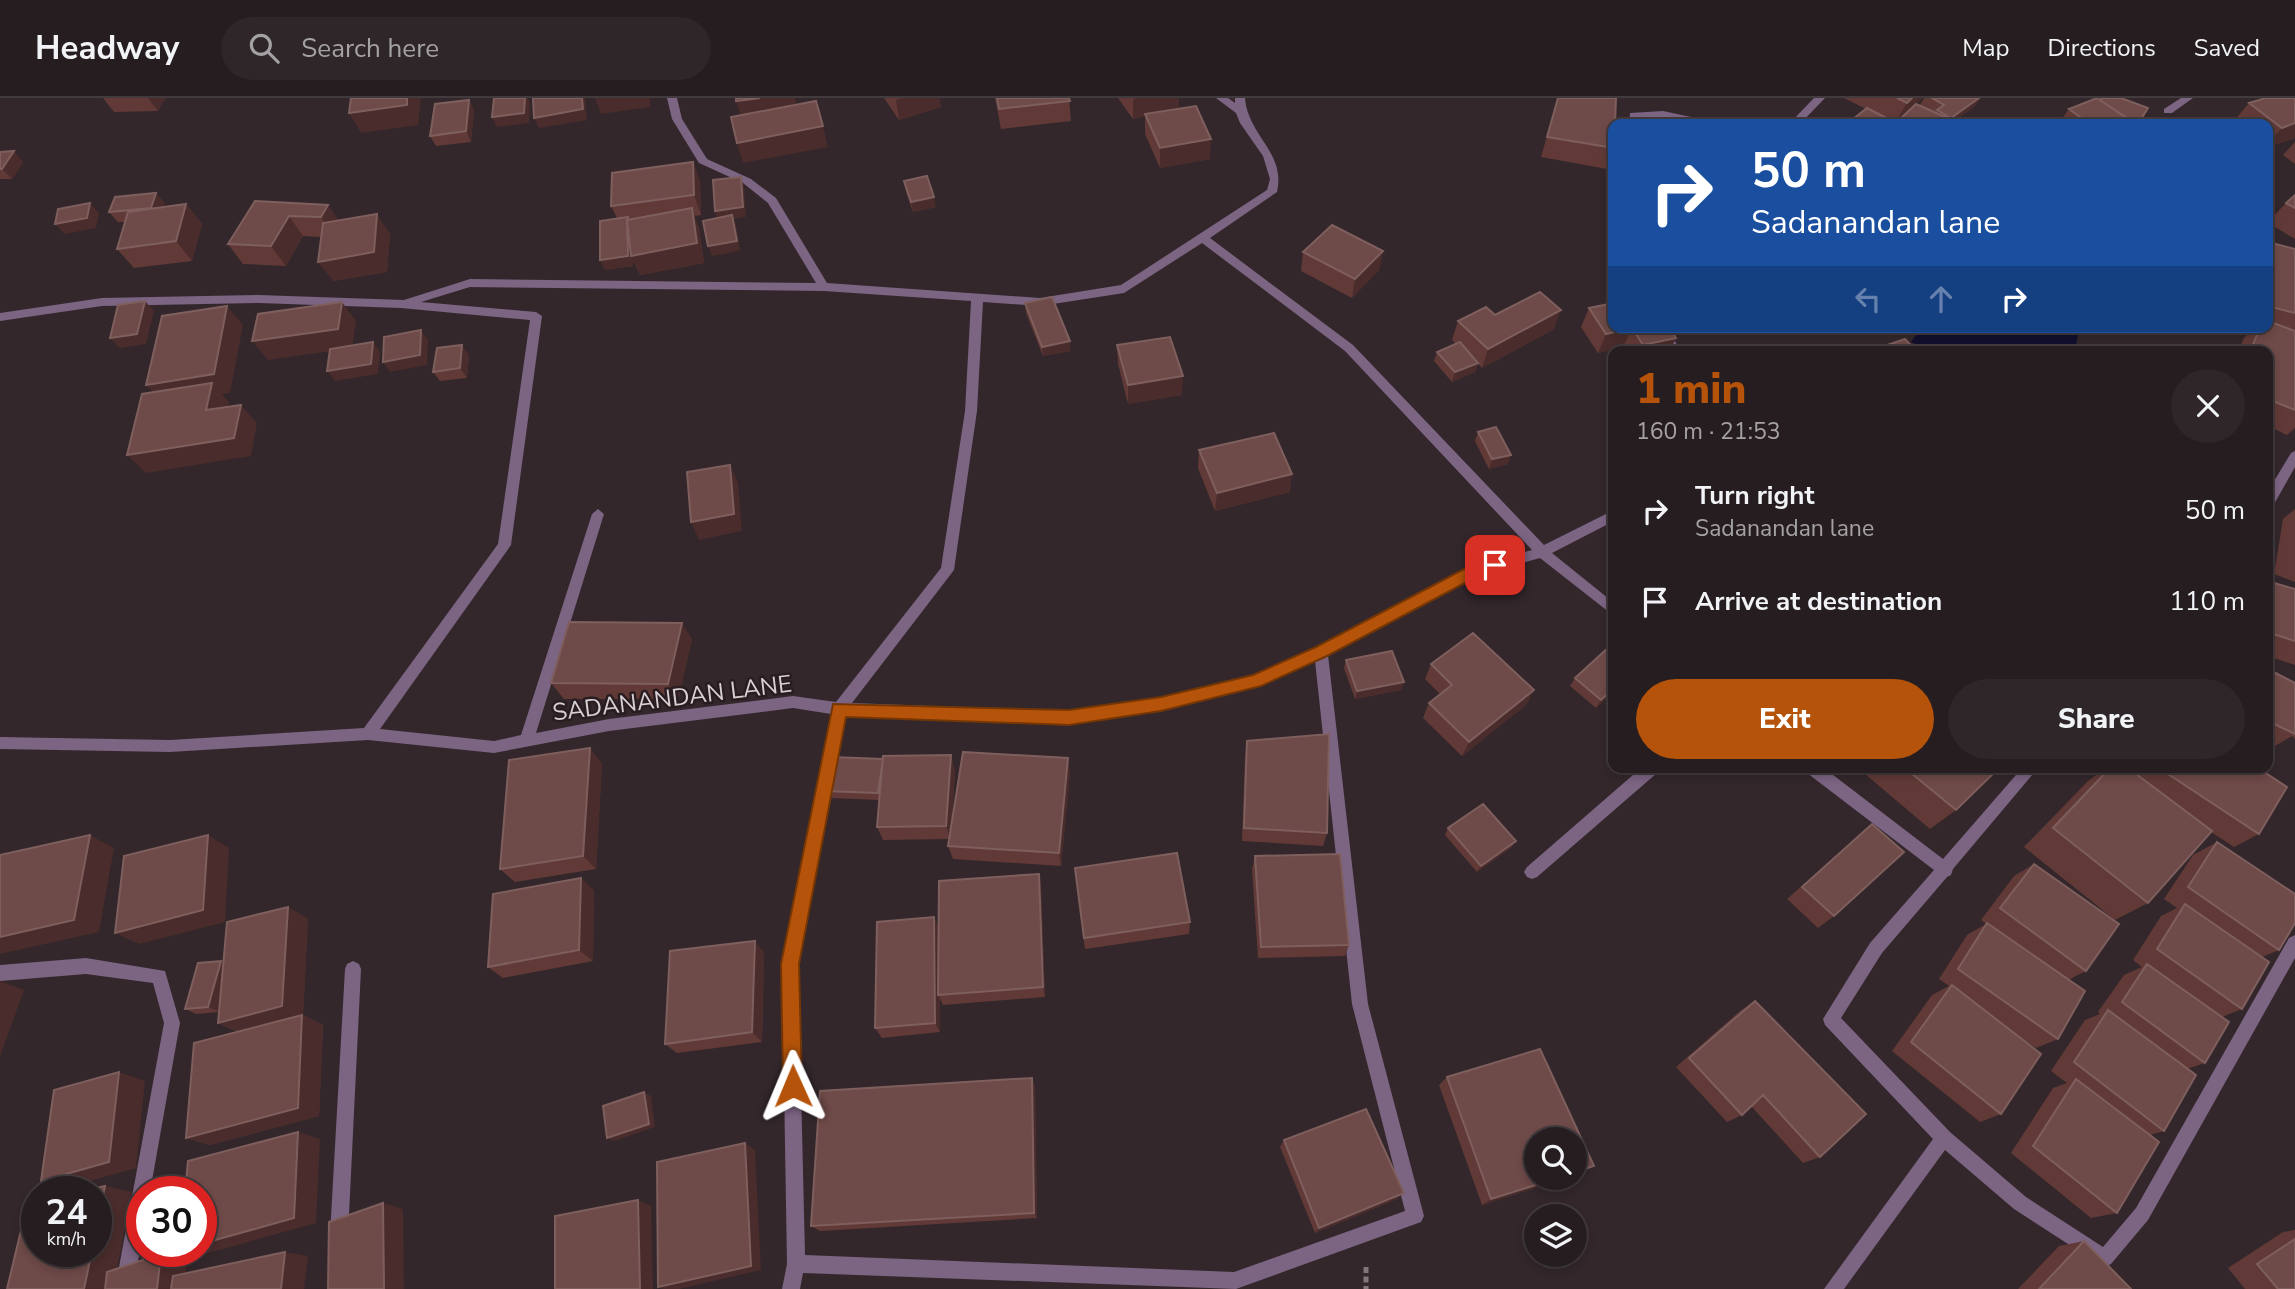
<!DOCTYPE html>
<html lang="en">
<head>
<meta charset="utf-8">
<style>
  :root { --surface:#261d20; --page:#2e2629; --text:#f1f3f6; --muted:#a4a2a5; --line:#423b3e; --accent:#b45309 }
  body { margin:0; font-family:"Nunito Sans",sans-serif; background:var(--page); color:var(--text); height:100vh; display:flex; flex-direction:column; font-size:26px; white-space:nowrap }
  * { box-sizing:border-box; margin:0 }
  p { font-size:23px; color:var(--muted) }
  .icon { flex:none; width:38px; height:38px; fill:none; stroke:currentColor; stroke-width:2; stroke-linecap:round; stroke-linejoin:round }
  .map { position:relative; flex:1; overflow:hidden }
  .details { position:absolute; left:1608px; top:248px; width:665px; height:427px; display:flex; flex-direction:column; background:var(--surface); border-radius:14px; box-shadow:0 4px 10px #0003,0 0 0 2px var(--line) }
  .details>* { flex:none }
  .top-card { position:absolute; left:1608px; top:21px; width:665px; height:214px; border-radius:14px; box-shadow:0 4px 10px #0003,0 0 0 2px var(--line); background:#1a4fa0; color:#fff; overflow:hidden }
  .controls { position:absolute; left:1524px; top:1029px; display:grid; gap:14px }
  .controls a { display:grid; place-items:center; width:63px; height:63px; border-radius:50%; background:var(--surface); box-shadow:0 4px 10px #0003,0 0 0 2px var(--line); font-size:35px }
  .speed { position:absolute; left:21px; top:1078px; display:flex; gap:14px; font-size:35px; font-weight:700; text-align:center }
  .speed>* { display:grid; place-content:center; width:91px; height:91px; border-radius:50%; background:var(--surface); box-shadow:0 4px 10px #0003,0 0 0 2px var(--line); line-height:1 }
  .speed small { font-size:18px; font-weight:400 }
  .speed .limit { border:10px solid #d22; background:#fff; color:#111 }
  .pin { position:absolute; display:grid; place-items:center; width:60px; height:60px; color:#fff; margin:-30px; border-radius:14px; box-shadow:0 4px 10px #0006 }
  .me { position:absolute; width:77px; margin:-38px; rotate:359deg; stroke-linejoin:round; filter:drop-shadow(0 0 5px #0008) }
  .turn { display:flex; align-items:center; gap:24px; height:147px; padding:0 28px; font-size:32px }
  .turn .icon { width:91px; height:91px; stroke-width:2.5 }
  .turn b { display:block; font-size:49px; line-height:60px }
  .lanes { display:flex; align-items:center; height:66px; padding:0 28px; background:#0003; justify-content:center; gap:35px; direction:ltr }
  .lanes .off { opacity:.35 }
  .round { display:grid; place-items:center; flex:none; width:74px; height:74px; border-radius:37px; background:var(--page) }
  .headline { display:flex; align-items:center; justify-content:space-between; height:119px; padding:0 28px }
  h1 { font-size:42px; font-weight:800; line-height:52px; color:var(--accent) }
  .action { display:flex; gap:14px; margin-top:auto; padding:14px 28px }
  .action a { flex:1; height:80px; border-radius:42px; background:var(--accent); color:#fff; font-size:28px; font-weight:800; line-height:80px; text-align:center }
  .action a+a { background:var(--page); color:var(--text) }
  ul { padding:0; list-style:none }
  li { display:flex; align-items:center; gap:21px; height:91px; padding:0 28px }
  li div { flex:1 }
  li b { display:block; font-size:26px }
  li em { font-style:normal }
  header { display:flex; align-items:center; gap:42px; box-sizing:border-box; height:98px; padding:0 35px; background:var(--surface); border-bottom:2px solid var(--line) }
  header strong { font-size:33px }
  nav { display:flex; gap:38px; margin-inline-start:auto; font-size:24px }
  .search { width:490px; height:63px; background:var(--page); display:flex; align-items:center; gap:18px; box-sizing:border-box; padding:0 24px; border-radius:38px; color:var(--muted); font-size:26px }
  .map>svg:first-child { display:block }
  .water { fill:#120f2e }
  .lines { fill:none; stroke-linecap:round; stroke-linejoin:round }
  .path { stroke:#81767a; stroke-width:5; stroke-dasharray:6 3.5; stroke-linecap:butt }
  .street { fill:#7c6483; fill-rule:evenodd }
  .wall { fill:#613a37 }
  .shaded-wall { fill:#492c2b }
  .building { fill:#6e4a48; stroke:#7e5f5d; stroke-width:2 }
  .route { fill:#b45309; stroke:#753606; stroke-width:2 }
  .labels { text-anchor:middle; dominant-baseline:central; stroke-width:5; stroke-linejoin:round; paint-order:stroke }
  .street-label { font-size:24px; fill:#d8d0d3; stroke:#291d22 }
</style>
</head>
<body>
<header>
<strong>Headway</strong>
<div class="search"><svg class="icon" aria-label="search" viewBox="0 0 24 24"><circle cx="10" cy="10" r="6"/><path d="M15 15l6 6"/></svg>Search here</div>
<nav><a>Map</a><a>Directions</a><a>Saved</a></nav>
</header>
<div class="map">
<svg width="2295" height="1191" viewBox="0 0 2295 1191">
  <rect width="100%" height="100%" fill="#33272b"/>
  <path class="water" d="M1922,229H2080L2074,254H1938L1911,244Z"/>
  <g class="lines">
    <path class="path" d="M1366,1169V1191"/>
    <path class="street" d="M667,0H677L682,21L707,61L751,81L776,100L827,185L1040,200L1121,187L1267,92L1270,81L1263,58L1240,25L1236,15L1216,0H1228L1235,5V0H1245C1248,38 1286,54 1277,94L1210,140L1353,247L1544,447L1614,412V423L1552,455L1614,505V518L1540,460L1476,478L1328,557L1368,906L1424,1118L1421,1124L1236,1191L803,1175L800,1191H782L787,1166L782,866L831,616L793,610L609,633L494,655L368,642L170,654L0,651V639L170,642L364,630L498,446L530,222L401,210L259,205L102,208L0,223V215L102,200L259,197L404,202L470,181L816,185L768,105L743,85L699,65L672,21ZM1202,145L1345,253L1532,452L1467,470L1316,550L1253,578L1162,600L1068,613L852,605L954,472L977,313L983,204L1040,208L1124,195ZM470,189L824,193L971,203L965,313L941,470L836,604L793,598L609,621L536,635L604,416L598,411L592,416L521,637L494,643L380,631L511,447L542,218L536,214L421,204ZM1315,563L1352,906L1405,1113L1234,1174L805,1157L798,866L845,617L1068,625L1162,612L1255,589Z
      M1814,0H1825L1800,26H1789Z
      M2181,0H2193L2172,15H2164V11Z
      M1663,13L1710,23L1715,26H1696L1663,19L1639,20V26H1629L1630,15Z
      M1655,229H1667L1681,254H1669Z
      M2295,353V369L2273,408L2268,409V393L2291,355Z
      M1641,670H1659L1657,675L1537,779L1532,781L1527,779L1524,774L1527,769Z
      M1805,670H1824L1943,761L2022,670H2038L1953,771L1951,777L1947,779L1882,855L1841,920L1950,1034L2026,1099L2103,1149L2136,1110L2289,840L2295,837V860L2148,1122L2111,1166L2105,1169L2099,1166L2014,1111L1945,1052L1844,1191H1824L1933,1041L1825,927L1823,921L1870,845L1934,772L1807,675Z
      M86,860L165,873L180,925L150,1094H142V1141L133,1191H115L164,925L153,885L86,876L0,883V867Z
      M353,863L359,866L361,871L348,1137L345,1143L339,1146L333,1143L330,1137L345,871L347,866Z"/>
  </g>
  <path class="wall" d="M103,0H165L158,13L114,14Z
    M884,0H939L941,9L899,22Z
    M995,0H1069L1071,23L1001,31Z
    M1118,0H1179V9L1162,13L1210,61L1160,70L1145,36V18L1133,21Z
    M1558,0L1614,26V53L1607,71L1541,59Z
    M1844,0H1922L1895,25L1897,26L1898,23L1920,7L1924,0H1980L1974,9L1954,23L1961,26H1847L1866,11Z
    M2295,0V40L2268,49V26L2232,25L2249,5Z
    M469,2L474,13L471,44L436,48L430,38Z
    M2069,11L2138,26H2058Z
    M2295,44V66L2283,57Z
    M0,54L23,64L12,81H0Z
    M693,64L700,84L701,117L694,118L699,130L704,165L640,177L633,162V168L605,172L617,120L611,108Z
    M904,83L936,109L913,114L906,94Z
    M2295,97V141L2268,125V124L2286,105Z
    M255,103L339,123L390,136L387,174L333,183L321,139L303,138L286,168L243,166L228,146Z
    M165,105L163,109L186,106L202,126L192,163L134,170L117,151L125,124H118L109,114Z
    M2268,144L2295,151V330L2287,337L2268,328V254H2238L2244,240L2255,229H2268Z
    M1383,153L1379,172L1352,200L1301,173L1303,154Z
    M1025,205L1070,243V253L1043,258L1026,215Z
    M1589,210L1669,229L1676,240L1669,254H1627L1623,249L1598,255L1581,229Z
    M1495,217L1554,231L1482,270L1478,266L1475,274L1452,284L1434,263L1437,254L1456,246L1452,242L1458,223Z
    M1117,247L1182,297L1128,306L1118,266Z
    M469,257L467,280L440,283L433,274Z
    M1478,334L1508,366L1489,371L1475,343Z
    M1199,352L1290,394L1215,413L1198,370Z
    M2295,411V484L2274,476L2283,421Z
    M2274,485L2295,491V567L2268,558V489Z
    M692,541L678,601H564L551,585Z
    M1346,562L1404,584L1401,592L1355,601L1344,570Z
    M1431,566L1534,592L1526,607L1462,658L1423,620L1429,605L1440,596L1425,581Z
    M2268,571L2295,585V641L2292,638L2270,651L2268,650Z
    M1575,580L1614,593L1596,610L1570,588Z
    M1247,643L1327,735L1323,748L1242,743L1245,658Z
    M602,665L596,771L515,784L500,771Z
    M1858,670H1999L1956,712L1930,731Z
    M2106,670H2128L2131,672L2132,670H2258L2259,736L2234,749L2211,734L2148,805L2115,822L2024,749L2088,683Z
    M955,672L951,734L1070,675L1061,768L953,761L948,748L950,741L883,742L877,729L879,702L829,700L825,693Z
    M1872,726L1834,818L1818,830L1787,801Z
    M1448,730L1512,749L1477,774L1445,737Z
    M2217,744L2279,852L2262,859L2242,911L2222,919L2205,965L2187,971L2164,1033L2150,1037L2117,1115L2091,1120L2011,1055L2053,990L2067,985L2051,973L2085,922L2100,916L2098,914L2124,877L2142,869L2133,862L2161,818L2177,810L2164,801L2193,757Z
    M1255,758L1349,847L1345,858L1258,860L1252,771Z
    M2034,766L2086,873L2068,882L2058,941L2036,950L2008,931L2001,1016L1980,1024L1892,953L1932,897L1949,888L1939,881L1967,837L1986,826L1981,822L2014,778Z
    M1075,770L1190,824L1189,836L1085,851Z
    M1039,776L1041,789L1045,899L943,907L940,901V934L882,940L875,930L934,819L938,828Z
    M594,792L593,863L503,880L488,869Z
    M308,820L303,917L323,927L319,1018L210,1047L186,1040L239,934L218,925L219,914L196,916L185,911L221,863L223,864Z
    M764,854L762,944L677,955L665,946Z
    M1755,903L1820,1059L1803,1065L1751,1008L1742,1017L1727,1024L1676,969L1740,913Z
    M1540,951L1594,1068L1583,1074L1575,1077V1041H1536V1080H1566L1482,1107L1439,987L1447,979Z
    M1032,980L1035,989L1037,1120L820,1133L811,1128Z
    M1284,1042L1397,1101L1315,1135L1280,1049Z
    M2295,1132V1191H2245L2228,1170L2283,1134Z
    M2084,1143L2131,1191H2018L2059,1148Z"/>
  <path class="shaded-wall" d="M148,0H165L158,13Z
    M407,0H421L418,27L361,35L349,15Z
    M525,0H528L530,5L529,25L497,29L492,19Z
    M582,0H585L587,22L539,30L534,20Z
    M595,0H650V9L601,16Z
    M760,0H795L798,16L743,24L736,3Z
    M902,0H939L941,9L899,22L896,2Z
    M1137,0H1179V9L1133,21V1Z
    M1912,0H1922L1895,25L1907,5Z
    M1979,0H1980L1974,9L1950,26H1947L1951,20Z
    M469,2L474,13L471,44L466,33Z
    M2295,25V40L2268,49V45L2282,30Z
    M823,28L828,49L743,65L737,45Z
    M1211,41L1210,61L1160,70V50Z
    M14,53L23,64L12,81L2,71Z
    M693,64L700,84L701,117L694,97Z
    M741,79L744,89L746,119L733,121L736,127L740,153L712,158L708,148L718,123L715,113Z
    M156,95L165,105L160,120L151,110Z
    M934,99L936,109L913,114L911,104Z
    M90,105L99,115L96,130L65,136L55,126Z
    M186,106L202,126L192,163L176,143Z
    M328,107L342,127L335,139L321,119Z
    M692,110L699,130L704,165L640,177L633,162V168L605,172L600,162L628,119L632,129Z
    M377,116L390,136L387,174L333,183L318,164Z
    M289,118L303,138L286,168L271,148Z
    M1383,153L1379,172L1352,200L1355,181Z
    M145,203L154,213L146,246L119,250L110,240Z
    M342,204L356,223L352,250L268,262L252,243Z
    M227,208L243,227L230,295L222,296L229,304L223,331L164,305L146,287Z
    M1561,212L1554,231L1482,270L1488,251Z
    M1632,230L1623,249L1598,255L1606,236Z
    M421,232L428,242L427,267L390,274L383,264Z
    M1676,240L1669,254H1640L1643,247Z
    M1070,243V253L1043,258L1042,249Z
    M373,244L380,254L378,276L335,283L327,273Z
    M462,247L469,257L467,280L460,270Z
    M1478,265L1475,274L1452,284L1455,274Z
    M1183,278L1182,297L1128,306V287Z
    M241,307L257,325L251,358L146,375L127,357Z
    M1511,357L1508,366L1489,371L1492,361Z
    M730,367L738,385L742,433L699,442L691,424Z
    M1292,376L1290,394L1215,413L1217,395Z
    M682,525L692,541L678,601L668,586Z
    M1404,584L1401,592L1355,601L1357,593Z
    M1614,590V593L1596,610L1601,602Z
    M1534,592L1526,607L1462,658L1469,644Z
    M590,650L602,665L596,771L583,758Z
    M951,657L955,672L950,741L946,728Z
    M1068,660L1070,675L1061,768L1059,755Z
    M90,737L114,750L99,834L0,856V839Z
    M208,737L229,750L225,824L139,846L115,835Z
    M1516,743L1512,749L1477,774L1481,768Z
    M1039,776L1041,789L1045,899L1043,889Z
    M581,780L594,792L593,863L579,852Z
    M288,809L308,820L303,917L323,927L319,1018L210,1047L186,1040L241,934L218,925Z
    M934,819L939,831L938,897L940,901V934L935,925Z
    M755,843L764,854L762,944L752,934Z
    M221,863L232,868L220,914L208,909Z
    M0,883L24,892L0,959Z
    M119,974L145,983L136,1070L69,1089L41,1083Z
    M1032,980L1035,989L1037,1120L1034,1115Z
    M644,994L651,998L655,1029L614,1043L607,1040Z
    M298,1034L320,1041L316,1125L205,1156L189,1153H201V1146Z
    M745,1045L755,1052L761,1172L679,1191H664L658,1189Z
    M1594,1068L1583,1074L1575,1077V1074Z
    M1558,1080H1566L1482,1107L1491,1101Z
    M105,1088L132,1094L113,1191H84L92,1153H96V1131Z
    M1404,1095L1397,1101L1315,1135L1319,1130Z
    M638,1102L651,1108L653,1191H640Z
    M383,1105L403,1111L404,1191H384Z
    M285,1154L308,1158L304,1191H281Z
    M161,1156L187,1161L184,1191H157Z"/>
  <path class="building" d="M351,0H407V7L349,15Z
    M494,0H525L524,15L492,19Z
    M533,0H582L583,11L534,20Z
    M736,0H760L736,3Z
    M997,0H1069L1070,3L999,11Z
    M1558,0H1616L1615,26H1614V50L1547,39Z
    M1897,0H1912L1907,5Z
    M1932,0H1979L1951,20L1937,12L1944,7Z
    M2097,0L2135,26H2090L2069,11Z
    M2102,0H2121L2148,10L2138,26H2136L2100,2Z
    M2266,0H2295V25L2282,30L2249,5Z
    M469,2L466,33L430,38L435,6Z
    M816,3L823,28L737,45L731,19Z
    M1916,6L1961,26H1904L1898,23Z
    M1196,8L1211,41L1160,50L1145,16Z
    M1867,10L1898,26H1847Z
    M1680,23L1724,26H1680Z
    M14,53L2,71H0V54Z
    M693,64L694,97L611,108L612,75Z
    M927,78L934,99L911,104L904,83Z
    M741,79L743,109L715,113L713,82Z
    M156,95L151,110L109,114L115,99Z
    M2295,97V110L2286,105Z
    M255,103L328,107L321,119L289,118L271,148L228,146Z
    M90,105L87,120L55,126L58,111Z
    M186,106L176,143L117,151L128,114Z
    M692,110L697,145L631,158L627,122Z
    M377,116L374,154L318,164L323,125Z
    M732,117L737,143L708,148L703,123Z
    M628,119V122H627L628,158L600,162V123Z
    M1332,127L1383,153L1355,181L1303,154Z
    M2268,144L2295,151V215L2268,208Z
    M1540,194L1561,212L1488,251L1458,223L1486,209L1495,217Z
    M1052,199L1070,243L1042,249L1025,205Z
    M145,203L137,236L110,240L118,207Z
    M342,204L338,231L252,243L258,216Z
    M1614,205V229H1669L1676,240L1643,247L1632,230L1606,236L1589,210Z
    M227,208L214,276L146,287L162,218Z
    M2268,223L2295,233V312L2268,301V254H2250L2260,229H2268Z
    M421,232L420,257L383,264L384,239Z
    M1170,239L1183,278L1128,287L1117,247Z
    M1905,241L1917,254H1867Z
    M373,244L371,266L327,273L330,251Z
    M1460,244L1478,265L1455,274L1437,254Z
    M462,247L460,270L433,274L437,250Z
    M2199,247L2214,254H2196Z
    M2079,250L2089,254H2078Z
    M212,285L206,312L241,307L234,340L127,357L142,296Z
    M1496,329L1511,357L1492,361L1478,334Z
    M1274,335L1292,376L1217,395L1199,352Z
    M730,367L734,416L691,424L687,374Z
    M2274,485L2295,491V543L2273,536Z
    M569,524L682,525L668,586L551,585Z
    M1473,535L1534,592L1469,644L1429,605L1452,587L1431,566Z
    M1610,548L1614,551V590L1601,602L1575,580Z
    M1392,553L1404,584L1357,593L1346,562Z
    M2268,571L2295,585V636L2268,623Z
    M1329,636L1327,735L1244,730L1247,643Z
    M590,650L583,758L500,771L509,662Z
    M963,654L1068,660L1059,755L948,748Z
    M951,657L946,728L877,729L883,658Z
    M831,659L883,661L878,695L825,693Z
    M1905,670H1999L1956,712Z
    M2110,670H2128L2212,733L2148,805L2053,730Z
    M2159,670H2258L2287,689L2259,736Z
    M1483,706L1516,743L1481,768L1448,730Z
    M1872,726L1904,754L1834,818L1802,789Z
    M90,737L74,822L0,839V757Z
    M208,737L203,812L115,835L124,758Z
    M2217,744L2295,796V825L2279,852L2188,789Z
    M1177,755L1190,824L1084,840L1075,770Z
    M1340,756L1349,847L1261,849L1255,758Z
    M2034,766L2119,826L2086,873L2000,810Z
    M1039,776L1043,889L938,897L939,783Z
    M581,780L579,852L488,869L493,796Z
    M2185,806L2269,864L2242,911L2157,851Z
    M288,809L282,908L218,925L227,824Z
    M934,819L935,925L875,930L877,824Z
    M1987,825L2085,893L2058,941L1958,871Z
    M755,843L752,934L665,946L670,853Z
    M221,863L208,909L185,911L198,865Z
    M2147,866L2229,924L2205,965L2122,904Z
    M1952,887L2041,956L2001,1016L1911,944Z
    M1755,903L1866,1016L1820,1059L1763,997L1742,1017L1689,960Z
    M2108,912L2196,977L2164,1033L2074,964Z
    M302,917L298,1010L186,1040L194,945Z
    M1540,951L1594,1068L1575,1074V1041H1536V1080H1558L1491,1101L1447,979Z
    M119,974L109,1064L41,1083L54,992Z
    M1032,980L1034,1115L811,1128L820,993Z
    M2076,981L2159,1044L2117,1115L2033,1048Z
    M644,994L649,1026L607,1040L603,1008Z
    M1366,1011L1404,1095L1319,1130L1284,1042Z
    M298,1034L294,1120L201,1146V1094H185L188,1063Z
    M745,1045L751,1168L658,1189L657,1064Z
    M105,1088L96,1131V1094H75Z
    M37,1101V1153H92L84,1191H7L28,1103Z
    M638,1102L640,1191H555V1118Z
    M383,1105L384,1191H328L329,1124Z
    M2295,1141V1191H2278L2257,1166Z
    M2084,1143L2131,1191H2039Z
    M285,1154L281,1191H171L173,1178Z
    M161,1156L157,1191H105L107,1174Z"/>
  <path class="route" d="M1495,461L1503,467L1500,472L1476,479L1327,558L1261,588L1161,613L1069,627L846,619L799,866L802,988L799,994L793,997L786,994L783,988L781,866L833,606L1069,612L1161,599L1253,577L1316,549L1466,470Z"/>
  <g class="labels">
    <g class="street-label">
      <text transform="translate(672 600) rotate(-7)">SADANANDAN LANE</text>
    </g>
  </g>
</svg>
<div class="controls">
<a><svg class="icon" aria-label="search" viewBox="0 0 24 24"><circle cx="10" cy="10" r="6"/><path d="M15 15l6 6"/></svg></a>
<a><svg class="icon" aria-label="layers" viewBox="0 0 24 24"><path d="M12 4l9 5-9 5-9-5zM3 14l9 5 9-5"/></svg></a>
</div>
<div class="speed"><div>24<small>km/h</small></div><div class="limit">30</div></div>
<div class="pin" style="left:1495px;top:467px;background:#d93025"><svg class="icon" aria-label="arrive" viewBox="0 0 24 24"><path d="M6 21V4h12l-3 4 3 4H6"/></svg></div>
<svg class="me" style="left:793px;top:988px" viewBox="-20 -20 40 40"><path d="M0-17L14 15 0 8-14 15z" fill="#b45309" stroke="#fff" stroke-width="4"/></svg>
<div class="top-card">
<div class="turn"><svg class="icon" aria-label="right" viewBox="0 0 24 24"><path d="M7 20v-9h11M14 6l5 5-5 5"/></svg><div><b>50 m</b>Sadanandan lane</div></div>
<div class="lanes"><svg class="icon off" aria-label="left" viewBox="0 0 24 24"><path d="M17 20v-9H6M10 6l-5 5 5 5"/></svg><svg class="icon off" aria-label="ahead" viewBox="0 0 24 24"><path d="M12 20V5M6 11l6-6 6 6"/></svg><svg class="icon" aria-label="right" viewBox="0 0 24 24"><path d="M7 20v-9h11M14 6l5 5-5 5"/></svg></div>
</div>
<section class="details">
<div class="headline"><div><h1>1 min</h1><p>160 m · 21:53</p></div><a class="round"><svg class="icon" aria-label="close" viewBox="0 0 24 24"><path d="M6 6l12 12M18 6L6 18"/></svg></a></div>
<ul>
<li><svg class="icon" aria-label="right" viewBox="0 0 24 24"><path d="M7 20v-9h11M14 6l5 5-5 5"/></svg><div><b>Turn right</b><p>Sadanandan lane</p></div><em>50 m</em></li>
<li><svg class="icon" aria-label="arrive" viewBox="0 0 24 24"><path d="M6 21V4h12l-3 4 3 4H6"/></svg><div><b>Arrive at destination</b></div><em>110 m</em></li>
</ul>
<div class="action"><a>Exit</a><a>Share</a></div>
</section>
</div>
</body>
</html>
